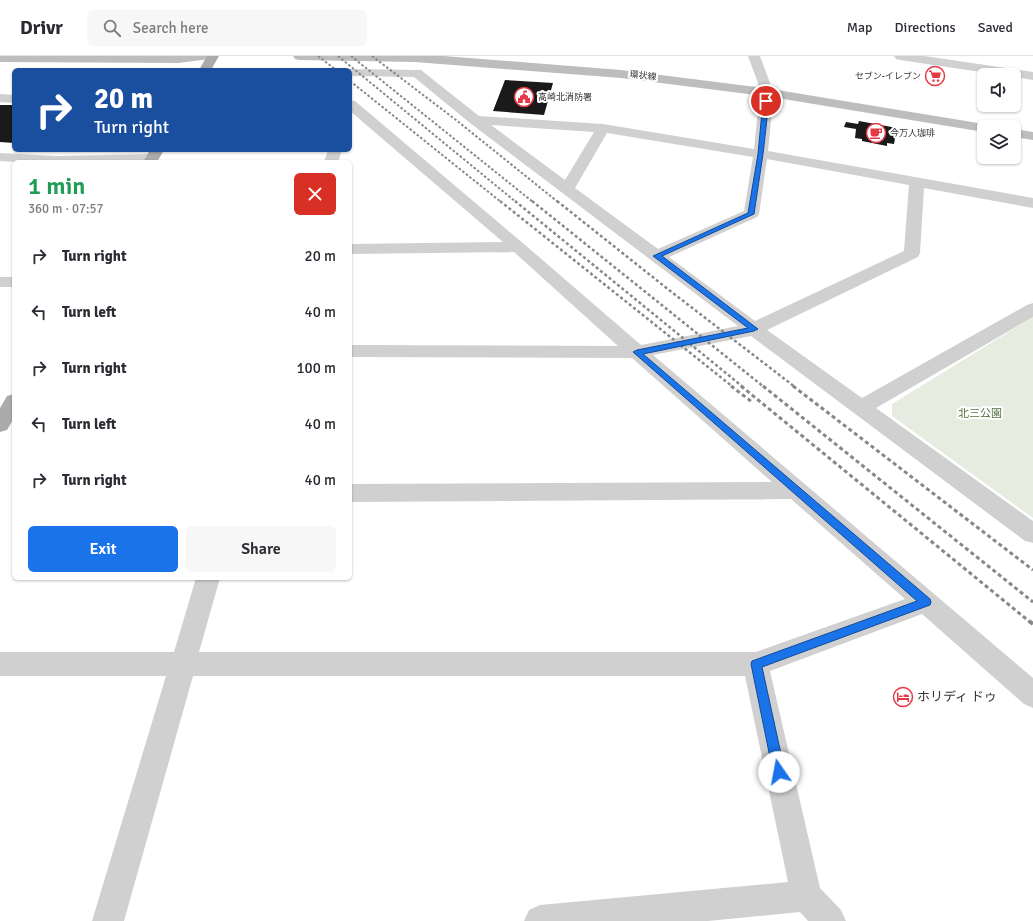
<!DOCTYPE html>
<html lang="en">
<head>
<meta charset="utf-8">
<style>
  :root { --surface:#fff; --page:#f7f7f7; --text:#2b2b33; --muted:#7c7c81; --line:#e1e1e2; --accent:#1a73e8 }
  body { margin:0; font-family:Signika,"Noto Sans JP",sans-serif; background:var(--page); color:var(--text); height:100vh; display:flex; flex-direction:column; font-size:15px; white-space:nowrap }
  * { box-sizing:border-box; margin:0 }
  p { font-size:13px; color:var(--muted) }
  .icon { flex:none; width:22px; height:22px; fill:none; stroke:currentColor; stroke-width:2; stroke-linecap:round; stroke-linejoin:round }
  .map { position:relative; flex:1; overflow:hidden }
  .panel { position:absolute; left:12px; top:104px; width:340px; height:420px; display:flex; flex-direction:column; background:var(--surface); border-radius:6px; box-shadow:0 1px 3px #0004 }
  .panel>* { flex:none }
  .banner { position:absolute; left:12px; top:12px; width:340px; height:84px; border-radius:6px; box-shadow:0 1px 3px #0004; background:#1a4fa0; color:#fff; overflow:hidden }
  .buttons { position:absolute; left:977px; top:12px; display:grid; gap:8px }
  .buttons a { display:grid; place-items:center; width:44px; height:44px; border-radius:6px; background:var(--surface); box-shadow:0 1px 3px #0004; font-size:20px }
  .pin { position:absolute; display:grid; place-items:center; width:34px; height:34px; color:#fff; margin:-17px; border:2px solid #fff; border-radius:50%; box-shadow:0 1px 4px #0007 }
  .me { position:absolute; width:44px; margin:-22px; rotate:348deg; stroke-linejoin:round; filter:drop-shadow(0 0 3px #0008) }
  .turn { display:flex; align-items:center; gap:14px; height:84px; padding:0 16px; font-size:18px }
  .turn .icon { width:52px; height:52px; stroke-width:2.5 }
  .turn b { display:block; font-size:28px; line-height:34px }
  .round { display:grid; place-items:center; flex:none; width:42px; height:42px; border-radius:6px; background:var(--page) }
  .overview { display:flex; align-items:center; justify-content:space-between; height:68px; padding:0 16px }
  h1 { font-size:24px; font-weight:600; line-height:30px; color:#1e9e55 }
  .primary-button { display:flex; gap:8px; margin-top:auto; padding:8px 16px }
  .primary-button a { flex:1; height:46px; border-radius:6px; background:var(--accent); color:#fff; font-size:16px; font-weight:600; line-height:46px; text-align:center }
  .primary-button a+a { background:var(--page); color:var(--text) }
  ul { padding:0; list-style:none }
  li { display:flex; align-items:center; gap:12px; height:56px; padding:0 16px }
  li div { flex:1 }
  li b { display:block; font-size:15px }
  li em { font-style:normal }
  header { display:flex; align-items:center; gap:24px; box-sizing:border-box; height:56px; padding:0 20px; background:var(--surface); border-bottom:1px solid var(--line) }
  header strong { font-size:19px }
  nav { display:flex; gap:22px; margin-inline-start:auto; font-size:14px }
  .search { width:280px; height:36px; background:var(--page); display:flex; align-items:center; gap:10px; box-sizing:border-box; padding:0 14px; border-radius:6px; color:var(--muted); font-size:15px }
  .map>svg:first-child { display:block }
  .green { fill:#e6ecdf }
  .building { fill:#1a1a1a }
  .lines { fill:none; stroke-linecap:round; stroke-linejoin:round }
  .street { fill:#d0d0d0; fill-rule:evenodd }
  .secondary { fill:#bdbdbd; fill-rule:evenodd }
  .primary { fill:#ababab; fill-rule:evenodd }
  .rail-far3 { stroke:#888; stroke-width:2; stroke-dasharray:2.5 2; stroke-linecap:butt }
  .rail-far2 { stroke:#888; stroke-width:2.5; stroke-dasharray:3 2.5; stroke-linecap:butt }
  .rail-far1 { stroke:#888; stroke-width:3; stroke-dasharray:4 3; stroke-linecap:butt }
  .rail { stroke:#888; stroke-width:4; stroke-dasharray:5 4; stroke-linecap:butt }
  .route { fill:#1a73e8; stroke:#114b97 }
  .labels { text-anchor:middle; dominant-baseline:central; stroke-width:4; stroke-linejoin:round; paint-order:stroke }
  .far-street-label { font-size:9px; fill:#333; stroke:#fff }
  .far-poi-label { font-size:9px; fill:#333; stroke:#fff; text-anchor:start }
  .park-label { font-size:11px; fill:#56703f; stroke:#fff }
  .near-poi-label { font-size:13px; fill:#333; stroke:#fff; text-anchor:start }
</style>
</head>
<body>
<header>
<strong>Drivr</strong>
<div class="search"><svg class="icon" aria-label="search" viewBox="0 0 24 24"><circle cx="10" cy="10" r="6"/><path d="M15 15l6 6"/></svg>Search here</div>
<nav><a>Map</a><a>Directions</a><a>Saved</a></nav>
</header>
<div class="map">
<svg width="1033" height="865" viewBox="0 0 1033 865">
  <rect width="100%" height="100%" fill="#fff"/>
  <path class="green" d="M1033,261V462L892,360V348Z"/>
  <path class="building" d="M505,24L553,27L544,59L493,55Z
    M0,49H14V87L0,86Z
    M859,65L897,72L894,88L887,87V90L862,85V83L855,82L856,73L844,71L846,66L858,68Z"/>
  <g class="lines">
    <path class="street" d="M748,0H760L770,27L773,45L768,95L1033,142V152L924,132L920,197L918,201L767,274L862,342L1027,249L1033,247V261L876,352L1033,465V487L1025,485L751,280L653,299L1033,622V652L1024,648L922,558L770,615L820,832L841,854L846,865H808L800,856L708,865H524L529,854L540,849L788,826L745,620H193L124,865H92L166,620H0V596H174L196,522H220L199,596H756L905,543L791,443L350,446V428L772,426L632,302L350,301V289L618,290L514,196L350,198V188L503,186L350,55V44L355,45L524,188L641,289L738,270L470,67L414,21L350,20V14L346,13L421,14L479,60L603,68L754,93L759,45L758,27ZM491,69L594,76L565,124ZM607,77L753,101L744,155L658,193L575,132ZM767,103L909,129L904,195L755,265L669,201L757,161L759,158Z
      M894,0H924L1033,16V24L1014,21V19H1001L900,4L896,3Z
      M0,38L14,39V47L0,46Z
      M328,94H342L338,106H324Z
      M0,97L57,100L152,98L157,99L159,102L157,105L153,106H14L0,105Z
      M0,221H14V231H0Z"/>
    <path class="secondary" d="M0,0H211L209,3L179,7L0,6Z
      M293,0H444L621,14L765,32L984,68L990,71H984V76L765,40L621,22L415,6L299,4L295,3Z
      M1014,73L1033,76V84L1014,81Z"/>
    <path class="primary" d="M207,0H219L211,14H199Z
      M150,94H164L157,106H143Z
      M14,338V362L7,374L0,376V352L7,340Z"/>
    <path class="rail-far3" d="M318,0L336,14
      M338,0L516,146
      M351,0L533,146
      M372,0L456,64L558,146
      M350,25L501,146"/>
    <path class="rail-far2" d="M500,145L733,331
      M515,145L743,331
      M532,145L764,331
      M557,145L669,234L795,331"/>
    <path class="rail-far1" d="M731,330L752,346
      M741,330L1030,566
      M763,330L1033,546
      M793,330L1033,514"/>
    <path class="rail" d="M1029,565L1033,568"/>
  </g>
  <path class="route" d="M766,44L769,45L763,98L754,158L662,200L758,273L754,275L643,298L930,543L931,546L930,549L762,611L785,716L783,720L779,722L775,720L773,716L751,608L752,605L917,545L633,296L637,294L748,272L653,200L748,157L758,98L763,45Z"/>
  <defs>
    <symbol id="supermarket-ring" viewBox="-11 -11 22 22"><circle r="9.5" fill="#fff" stroke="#e63946" stroke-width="1.5"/><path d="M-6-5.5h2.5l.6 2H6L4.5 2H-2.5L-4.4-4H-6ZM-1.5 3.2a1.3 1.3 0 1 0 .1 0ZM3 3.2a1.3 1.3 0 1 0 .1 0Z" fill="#e63946"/></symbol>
    <symbol id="civic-ring" viewBox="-11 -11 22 22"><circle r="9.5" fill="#fff" stroke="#e63946" stroke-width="1.5"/><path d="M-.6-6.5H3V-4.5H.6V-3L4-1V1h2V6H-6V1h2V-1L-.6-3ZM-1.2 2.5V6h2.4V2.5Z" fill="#e63946"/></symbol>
    <symbol id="cafe-ring" viewBox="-11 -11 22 22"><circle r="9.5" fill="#fff" stroke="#e63946" stroke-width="1.5"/><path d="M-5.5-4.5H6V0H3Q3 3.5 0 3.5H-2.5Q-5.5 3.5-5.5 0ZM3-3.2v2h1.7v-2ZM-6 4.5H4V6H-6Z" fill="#e63946"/></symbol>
    <symbol id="hotel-ring" viewBox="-11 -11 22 22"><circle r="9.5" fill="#fff" stroke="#e63946" stroke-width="1.5"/><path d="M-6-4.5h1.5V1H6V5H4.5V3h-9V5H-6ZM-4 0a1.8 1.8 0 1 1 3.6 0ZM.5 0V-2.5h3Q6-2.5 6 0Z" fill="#e63946"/></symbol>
  </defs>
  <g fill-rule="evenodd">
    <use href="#supermarket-ring" x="924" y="9" width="22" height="22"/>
    <use href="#civic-ring" x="513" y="30" width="22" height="22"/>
    <use href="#cafe-ring" x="865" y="66" width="22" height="22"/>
    <use href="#hotel-ring" x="892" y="630" width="22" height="22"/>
  </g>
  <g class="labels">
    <g class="far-street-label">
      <text transform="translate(643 20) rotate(6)">環状線</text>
    </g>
    <g class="far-poi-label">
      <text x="921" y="20" text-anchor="end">セブン-イレブン</text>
      <text x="538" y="41">高崎北消防署</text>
      <text x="890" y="77">今万人珈琲</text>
    </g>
    <g class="park-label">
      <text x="980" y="357">北三公園</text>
    </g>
    <g class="near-poi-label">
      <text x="917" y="641">ホリディ ドゥ</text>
    </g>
  </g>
</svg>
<div class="buttons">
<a><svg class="icon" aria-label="sound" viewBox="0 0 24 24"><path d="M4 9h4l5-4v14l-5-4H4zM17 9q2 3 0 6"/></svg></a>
<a><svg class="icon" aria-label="layers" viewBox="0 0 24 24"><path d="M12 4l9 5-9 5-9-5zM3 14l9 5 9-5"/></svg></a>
</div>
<div class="pin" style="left:766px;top:45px;background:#d93025"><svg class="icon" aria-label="arrive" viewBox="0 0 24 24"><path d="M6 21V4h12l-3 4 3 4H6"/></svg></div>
<svg class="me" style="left:779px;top:716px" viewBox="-20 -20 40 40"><circle r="19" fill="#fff"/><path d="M0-13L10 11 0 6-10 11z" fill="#1a73e8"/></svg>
<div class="banner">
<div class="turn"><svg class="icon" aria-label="right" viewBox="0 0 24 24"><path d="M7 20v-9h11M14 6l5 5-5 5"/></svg><div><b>20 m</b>Turn right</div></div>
</div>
<section class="panel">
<div class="overview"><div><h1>1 min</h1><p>360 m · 07:57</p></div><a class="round" style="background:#d93025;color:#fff"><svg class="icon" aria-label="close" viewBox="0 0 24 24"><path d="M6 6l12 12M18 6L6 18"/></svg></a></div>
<ul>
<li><svg class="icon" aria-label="right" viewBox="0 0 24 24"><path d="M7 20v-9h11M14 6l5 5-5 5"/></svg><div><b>Turn right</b></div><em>20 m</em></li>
<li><svg class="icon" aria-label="left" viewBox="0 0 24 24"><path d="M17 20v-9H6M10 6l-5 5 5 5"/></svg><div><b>Turn left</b></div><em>40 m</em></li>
<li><svg class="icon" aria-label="right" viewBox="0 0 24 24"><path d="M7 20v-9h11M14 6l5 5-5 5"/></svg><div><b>Turn right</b></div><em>100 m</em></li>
<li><svg class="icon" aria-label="left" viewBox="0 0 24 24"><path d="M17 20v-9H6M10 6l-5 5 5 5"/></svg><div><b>Turn left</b></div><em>40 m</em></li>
<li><svg class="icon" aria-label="right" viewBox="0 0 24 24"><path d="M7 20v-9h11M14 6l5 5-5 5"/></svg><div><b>Turn right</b></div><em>40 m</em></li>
</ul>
<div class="primary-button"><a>Exit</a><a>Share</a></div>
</section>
</div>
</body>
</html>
